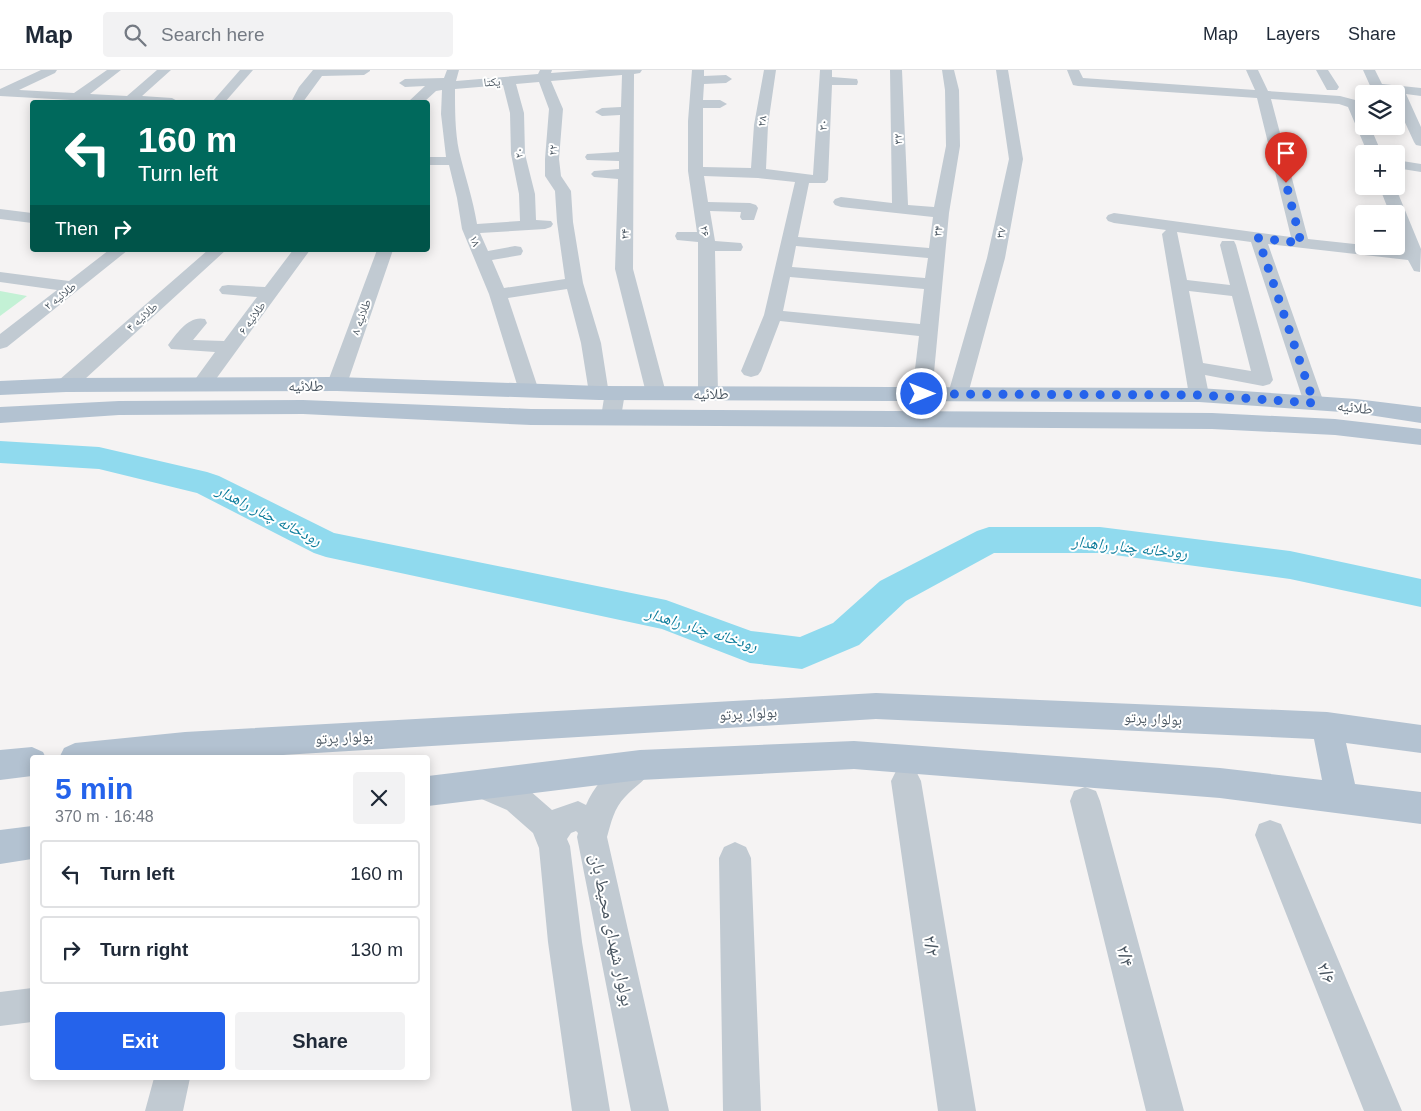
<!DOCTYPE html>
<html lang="en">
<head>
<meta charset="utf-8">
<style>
  :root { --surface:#fff; --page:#f2f2f3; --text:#1f2937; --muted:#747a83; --line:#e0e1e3; --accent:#2563eb }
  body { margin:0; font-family:Helvetica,"Noto Naskh Arabic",sans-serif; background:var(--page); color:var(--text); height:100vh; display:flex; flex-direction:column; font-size:19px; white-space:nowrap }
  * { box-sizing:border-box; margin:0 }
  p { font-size:16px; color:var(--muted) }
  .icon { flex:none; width:28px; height:28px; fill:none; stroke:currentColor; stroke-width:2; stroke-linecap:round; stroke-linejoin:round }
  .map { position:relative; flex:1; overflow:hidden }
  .drawer { position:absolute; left:30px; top:685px; width:400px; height:325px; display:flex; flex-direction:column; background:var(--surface); border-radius:5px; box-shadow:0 2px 12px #0003 }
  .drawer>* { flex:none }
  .guide { position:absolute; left:30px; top:30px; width:400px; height:152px; border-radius:5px; box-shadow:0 2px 12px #0003; background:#00695c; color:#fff; overflow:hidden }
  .controls { position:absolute; left:1355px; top:15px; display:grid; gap:10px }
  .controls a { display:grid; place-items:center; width:50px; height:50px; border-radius:5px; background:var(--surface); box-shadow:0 2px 12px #0003; font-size:25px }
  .pin { position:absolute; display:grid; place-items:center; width:42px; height:42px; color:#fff; margin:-51px -21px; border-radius:50% 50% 50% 0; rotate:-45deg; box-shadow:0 0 5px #0007 }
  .pin .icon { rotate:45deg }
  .me { position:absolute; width:55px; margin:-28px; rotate:90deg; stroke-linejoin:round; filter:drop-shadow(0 0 4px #0008) }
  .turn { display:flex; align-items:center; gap:18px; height:105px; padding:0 25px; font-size:22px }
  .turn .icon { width:65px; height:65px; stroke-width:2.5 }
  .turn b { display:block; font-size:35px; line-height:42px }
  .then { display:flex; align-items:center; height:48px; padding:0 25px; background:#0003; gap:10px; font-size:19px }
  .round { display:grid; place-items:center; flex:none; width:52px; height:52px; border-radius:5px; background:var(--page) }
  .overview { display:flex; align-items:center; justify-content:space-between; height:85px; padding:0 25px }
  h1 { font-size:30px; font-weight:700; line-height:38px; color:var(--accent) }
  .cta { display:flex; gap:10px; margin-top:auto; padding:10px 25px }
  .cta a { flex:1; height:58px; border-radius:5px; background:var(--accent); color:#fff; font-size:20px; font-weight:700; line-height:58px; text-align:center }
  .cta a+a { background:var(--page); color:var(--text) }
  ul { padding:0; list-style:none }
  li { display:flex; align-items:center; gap:15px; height:68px; margin:0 10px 8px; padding:0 15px; border:2px solid var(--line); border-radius:5px }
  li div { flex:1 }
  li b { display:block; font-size:19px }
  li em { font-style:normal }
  header { display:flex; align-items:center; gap:30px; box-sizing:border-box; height:70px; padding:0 25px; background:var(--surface); border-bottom:1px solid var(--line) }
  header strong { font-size:24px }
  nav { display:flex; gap:28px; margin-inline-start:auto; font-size:18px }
  .search { width:350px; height:45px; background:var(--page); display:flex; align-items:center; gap:12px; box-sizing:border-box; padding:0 18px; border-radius:5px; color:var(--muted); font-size:19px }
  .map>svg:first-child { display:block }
  .green { fill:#c3f1d5 }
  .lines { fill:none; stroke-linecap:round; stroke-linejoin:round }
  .river { fill:#90daee; fill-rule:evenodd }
  .minor { fill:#c1cad2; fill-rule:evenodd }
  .major { fill:#b3c2d1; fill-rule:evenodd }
  .route { stroke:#2563eb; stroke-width:9; stroke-dasharray:0 16.2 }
  .labels { text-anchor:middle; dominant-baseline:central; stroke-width:4; stroke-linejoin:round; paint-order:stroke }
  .far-street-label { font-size:12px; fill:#4a5661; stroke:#fff }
  .street-label { font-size:15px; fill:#4a5661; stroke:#fff }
  .water-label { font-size:16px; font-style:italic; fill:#0c7c9b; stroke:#fff }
  .near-street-label { font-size:18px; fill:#4a5661; stroke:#fff }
</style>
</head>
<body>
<header>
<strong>Map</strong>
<div class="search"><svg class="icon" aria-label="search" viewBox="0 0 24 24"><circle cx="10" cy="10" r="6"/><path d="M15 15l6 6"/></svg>Search here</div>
<nav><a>Map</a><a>Layers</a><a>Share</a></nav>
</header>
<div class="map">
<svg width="1421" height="1041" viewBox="0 0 1421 1041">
  <rect width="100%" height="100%" fill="#f5f3f3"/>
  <path class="green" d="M0,221L27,226L0,246Z"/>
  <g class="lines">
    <path class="river" d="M0,371L99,377L207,402L219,406L334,463L666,530L751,561L800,567L833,553L880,511L977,461L989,457H1100L1290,481L1421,509V537L1290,509L1100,483H994L906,531L859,575L802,599L750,593L662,559L326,487L314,483L197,423L99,399L0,393Z"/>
    <path class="minor" d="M41,0H57L55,3L19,20L74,23L107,0H121L90,24L127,26L157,0H171L142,26L172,28L179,32H106L0,26V19Z
      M240,0H253L225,32H212Z
      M313,0H370V1L364,5L322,6L303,32H291L299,17Z
      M447,0H459L456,11L538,4L540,0H552L551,3L590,0H642L640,3L634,4L633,199L666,323L663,328L656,329L649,328L646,323L615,199L618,109L594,107L591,104L594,101L619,99V91L587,90L585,87L587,84L619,82L620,45L602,46L595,42L602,38L621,37L622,5L551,11L563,39L559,89L561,106L571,121L573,152L583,213L601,273L608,318L615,317L622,318L625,323L621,347L618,352L611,354L604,352L601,347L604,328L599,329L592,328L589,323L581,273L567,219L508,228L539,321L536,326L529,327L522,326L519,321L489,224L462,159L457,128L449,95H428V87H446L441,44L442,20L436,21L424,32H408L425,16L405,17L399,13L405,9L444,8ZM539,12L549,39L545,89V106L555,121L557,152L565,209L504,218L492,190L521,185L523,181L521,177L515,176L488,181L480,163L545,159L551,157L553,154L551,151L536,150L535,124L525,84L524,43L516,14ZM503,15L510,43L511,84L519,124L520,151L477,154C473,129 465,106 459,81C455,61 455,40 455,19Z
      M692,0H704V6L726,5L732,9L726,13L704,14L703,30H720L727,34L720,38H703V97L751,98L754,55L764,0H776L768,55L766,99L813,105L820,0H832V7L857,9L858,12L857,15H832L828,110L825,113H809L798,167L929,178L933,147L841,137L835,135L833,132L835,129L841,127L892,133L890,0H902L908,135L934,137L946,76L945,20L942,0H954L959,20L960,76L949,143L932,324L929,329L922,331L915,329L912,324L919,266L780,251L761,301L758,305L751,307L744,305L741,301L764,245L795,112L758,108L704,106L708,132L750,133L756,135L758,138L754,150H742L740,147L741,142L710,141L715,171L741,173L743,177L741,181H715L718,323L715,328L708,329L701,328L698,323V172L677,170L675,166L677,162H697L688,101V51ZM796,176L928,188L925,208L792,197ZM790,207L924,219L920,254L783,241Z
      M996,0H1008L1023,89L1005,188L968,324L965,329L958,331L951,329L948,324L987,188L1009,89Z
      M1067,0H1079L1083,8L1255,20L1246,0H1258L1268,21L1340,26L1359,31L1364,41V56H1370L1382,84H1368L1348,37L1339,34L1271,29L1308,169L1364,175V176L1404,179L1396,159V144H1390L1379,116H1395L1421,179L1420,202L1414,201L1408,190L1268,174L1324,333L1321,338L1314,340L1307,338L1304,333L1251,172L1177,162L1187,210L1230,215L1220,175L1222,171H1234L1236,175L1273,310L1270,314L1263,316L1205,305L1209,325L1206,330L1199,332L1192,330L1189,325L1162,164L1166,160L1114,153L1108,151L1106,148L1108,145L1114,143L1291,167L1257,28L1078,16L1073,15ZM1189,221L1232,226L1251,301L1203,293Z
      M1316,0H1328L1339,17L1337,20H1327Z
      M1363,0H1375L1382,14L1421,18V26L1406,24L1421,57V76L1416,75L1414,72L1396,33V24L1372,20Z
      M1396,90L1421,94V102L1396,98Z
      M0,139L32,143V153L0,149Z
      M109,180H128L7,277L0,279V264L57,220L0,212V202L69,211Z
      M208,180H226L73,320L66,321L59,320L56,315L59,310Z
      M293,180H310L208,320L201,321L194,320L191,315L215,282L171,279L168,275C177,263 189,245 205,249L207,253L193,270L224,271L257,227L222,224L219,220L222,216L228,215L265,217Z
      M377,180H393L347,314L344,318L337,320L330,318L327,314Z
      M640,682L650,686L655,695C648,709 635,716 625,727C614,738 611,753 607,767L669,1041H631L577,767L578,763L576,761L571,763L567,769L570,776L582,872L610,1041H572L548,872L539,778L533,763L507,740L470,724L465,714L470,704L480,700L529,720L552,740L578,731L586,735C596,712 617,690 640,682Z
      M906,697L916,701L921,711L976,1041H938L891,711L896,701Z
      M1085,717L1096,721L1100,731L1184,1041H1146L1070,731L1074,721Z
      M1270,750L1281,754L1402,1041H1364L1255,765L1259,754Z
      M735,772L746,777L751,788L761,1041H723L719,788L724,777Z
      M32,918V952L0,956V922Z
      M154,1008H190L183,1041H145Z"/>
    <path class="major" d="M337,307L599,316L1199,318L1356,329L1421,337V353L1356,343L1199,332L599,330L337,321L66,322L0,325V311L66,308Z
      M303,330L531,339L1212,343L1335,349L1421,359V375L1335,365L1212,359L531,355L303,344L119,345L0,353V337L119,331Z
      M876,623L1327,642L1421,655V683L1346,673L1355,714L1421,722V754L1220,728L854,699L640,710L428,736V706L640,680L854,671L1220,698L1322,710L1314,669L876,649L232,688H59L64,678L75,673L185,662Z
      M32,677L43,682L46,688H32V706L0,710V680Z
      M32,756V789L0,794V760Z"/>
  </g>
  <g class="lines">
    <path class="route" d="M922,324L1199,325L1314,333L1258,168L1301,173L1286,113"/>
  </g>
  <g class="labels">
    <g class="far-street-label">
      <text transform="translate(492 12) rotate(-3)">یکتا</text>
      <text transform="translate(762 51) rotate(-82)">۲۸</text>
      <text transform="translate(823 55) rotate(-87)">۳۰</text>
      <text transform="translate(898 69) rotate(-92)">۳۲</text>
      <text transform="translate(553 80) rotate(-86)">۲۲</text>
      <text transform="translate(519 83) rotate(-94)">۲۰</text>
      <text transform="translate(705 161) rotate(83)">۲۶</text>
      <text transform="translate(938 161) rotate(-83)">۳۴</text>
      <text transform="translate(1001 163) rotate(-78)">۳۷</text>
      <text transform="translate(625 164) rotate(-88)">۲۴</text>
      <text transform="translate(475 171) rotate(67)">۱۸</text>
      <text transform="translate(60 226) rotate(-38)">طلائیه ۲</text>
      <text transform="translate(142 247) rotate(-41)">طلائیه ۴</text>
      <text transform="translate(361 247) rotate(-70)">طلائیه ۸</text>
      <text transform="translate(252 248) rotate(-54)">طلائیه ۶</text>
    </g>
    <g class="street-label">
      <text x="306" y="315">طلائیه</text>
      <text x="711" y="323">طلائیه</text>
      <text transform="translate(1355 337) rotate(6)">طلائیه</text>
      <text transform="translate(748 643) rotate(-3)">بولوار پرتو</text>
      <text transform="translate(1153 648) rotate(3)">بولوار پرتو</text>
      <text transform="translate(344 667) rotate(-3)">بولوار پرتو</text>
    </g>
    <g class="water-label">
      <text transform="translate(269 445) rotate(27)">رودخانه چنار راهدار</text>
      <text transform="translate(1130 477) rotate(6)">رودخانه چنار راهدار</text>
      <text transform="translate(702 559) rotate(17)">رودخانه چنار راهدار</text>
    </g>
    <g class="near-street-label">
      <text transform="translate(612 860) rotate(78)">بولوار شهدای محیط بان</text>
      <text transform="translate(931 876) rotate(81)">۲/۲</text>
      <text transform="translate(1125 886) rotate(76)">۲/۴</text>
      <text transform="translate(1326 903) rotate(68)">۲/۶</text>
    </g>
  </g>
</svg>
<div class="controls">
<a><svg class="icon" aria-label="layers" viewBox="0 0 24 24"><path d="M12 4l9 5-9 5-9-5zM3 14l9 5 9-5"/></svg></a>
<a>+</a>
<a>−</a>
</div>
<div class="pin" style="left:1286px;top:113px;background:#d93025"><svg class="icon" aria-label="arrive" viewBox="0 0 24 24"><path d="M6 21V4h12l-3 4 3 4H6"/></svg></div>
<svg class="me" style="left:922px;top:324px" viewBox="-20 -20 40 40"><circle r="17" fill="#2563eb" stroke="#fff" stroke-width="3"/><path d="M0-11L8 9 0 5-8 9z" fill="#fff"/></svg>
<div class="guide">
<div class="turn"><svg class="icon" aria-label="left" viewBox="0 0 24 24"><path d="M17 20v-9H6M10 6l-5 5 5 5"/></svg><div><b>160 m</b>Turn left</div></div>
<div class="then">Then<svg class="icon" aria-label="right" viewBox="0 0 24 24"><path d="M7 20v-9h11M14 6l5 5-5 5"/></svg></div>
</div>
<section class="drawer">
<div class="overview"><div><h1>5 min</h1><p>370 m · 16:48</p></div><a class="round"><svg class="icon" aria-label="close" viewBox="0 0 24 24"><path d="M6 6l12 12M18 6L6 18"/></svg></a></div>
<ul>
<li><svg class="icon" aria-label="left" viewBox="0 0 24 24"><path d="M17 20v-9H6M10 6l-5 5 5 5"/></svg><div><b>Turn left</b></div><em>160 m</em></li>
<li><svg class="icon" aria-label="right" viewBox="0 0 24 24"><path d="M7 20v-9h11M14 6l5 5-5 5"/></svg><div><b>Turn right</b></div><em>130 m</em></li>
</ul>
<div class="cta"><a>Exit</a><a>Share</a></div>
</section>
</div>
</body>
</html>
